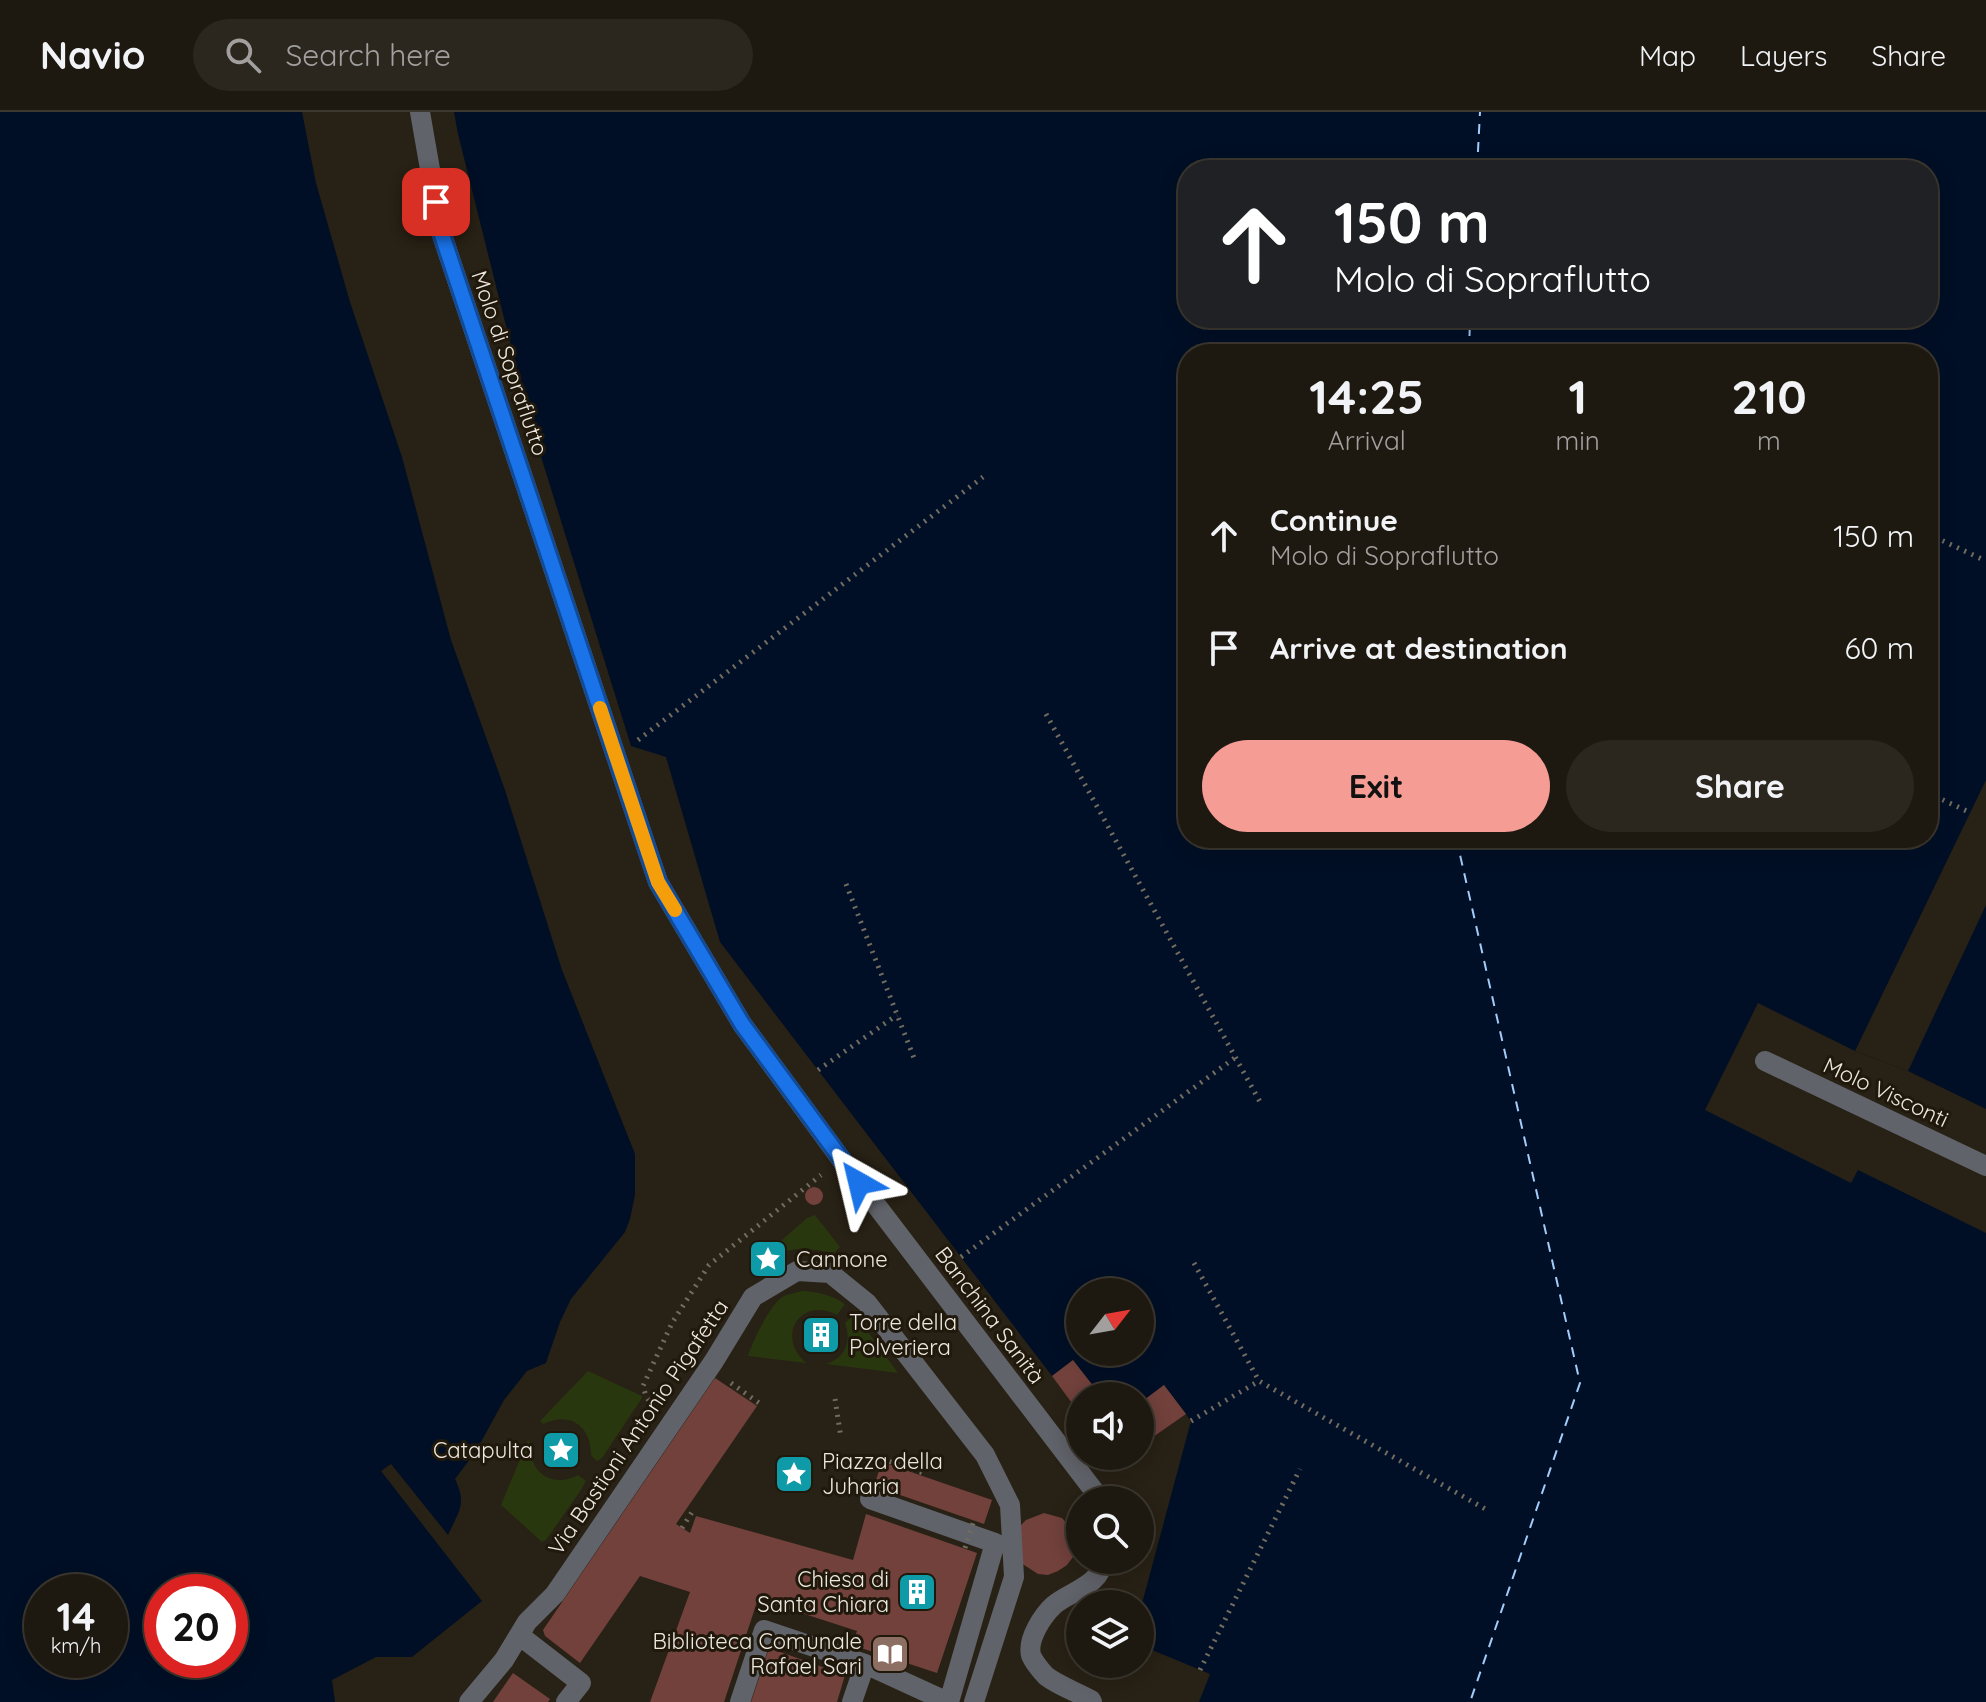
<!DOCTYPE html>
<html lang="en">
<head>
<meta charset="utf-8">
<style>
  :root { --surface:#1e1910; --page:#2b261e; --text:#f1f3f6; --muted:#a1a09f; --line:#3c3830; --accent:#f59c95 }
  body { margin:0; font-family:Quicksand,sans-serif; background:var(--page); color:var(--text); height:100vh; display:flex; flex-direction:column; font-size:30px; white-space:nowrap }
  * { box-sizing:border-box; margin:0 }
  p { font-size:26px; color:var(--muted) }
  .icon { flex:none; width:44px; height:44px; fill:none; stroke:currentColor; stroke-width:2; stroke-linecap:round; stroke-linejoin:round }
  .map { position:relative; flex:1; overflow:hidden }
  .side { position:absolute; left:1178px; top:232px; width:760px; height:504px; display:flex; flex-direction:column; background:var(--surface); border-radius:32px; box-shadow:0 4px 20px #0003,0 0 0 2px var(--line) }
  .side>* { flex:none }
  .banner { position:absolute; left:1178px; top:48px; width:760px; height:168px; border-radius:32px; box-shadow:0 4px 20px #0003,0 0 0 2px var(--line); background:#202124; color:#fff; overflow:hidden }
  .needle { width:52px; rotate:59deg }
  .tools { position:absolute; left:1066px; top:1166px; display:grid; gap:16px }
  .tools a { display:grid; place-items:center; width:88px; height:88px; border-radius:50%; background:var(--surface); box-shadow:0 4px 20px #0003,0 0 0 2px var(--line); font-size:40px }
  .speed { position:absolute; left:24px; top:1462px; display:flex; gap:16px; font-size:40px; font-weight:700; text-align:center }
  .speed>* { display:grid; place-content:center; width:104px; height:104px; border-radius:50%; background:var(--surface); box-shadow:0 4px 20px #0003,0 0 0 2px var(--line); line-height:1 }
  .speed small { font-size:20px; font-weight:400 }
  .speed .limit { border:12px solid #d22; background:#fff; color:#111 }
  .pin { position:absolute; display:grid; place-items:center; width:68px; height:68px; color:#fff; margin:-34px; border-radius:16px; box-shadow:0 4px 12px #0006 }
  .me { position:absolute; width:88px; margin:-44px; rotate:323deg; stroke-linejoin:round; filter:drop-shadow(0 0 6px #0008) }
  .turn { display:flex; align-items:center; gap:28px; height:168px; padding:0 24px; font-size:36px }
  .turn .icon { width:104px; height:104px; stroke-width:2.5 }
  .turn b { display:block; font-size:56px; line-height:68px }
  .eta { display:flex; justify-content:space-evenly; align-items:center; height:136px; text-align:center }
  .eta b { font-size:48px; font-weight:700; line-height:56px }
  .button { display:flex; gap:16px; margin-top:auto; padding:16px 24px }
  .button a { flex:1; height:92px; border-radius:48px; background:var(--accent); color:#111; font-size:32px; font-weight:700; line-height:92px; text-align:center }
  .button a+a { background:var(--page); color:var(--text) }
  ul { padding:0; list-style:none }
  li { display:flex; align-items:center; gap:24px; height:112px; padding:0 24px }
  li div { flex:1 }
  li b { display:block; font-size:30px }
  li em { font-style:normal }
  header { display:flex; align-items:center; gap:48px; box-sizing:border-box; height:112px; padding:0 40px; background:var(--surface); border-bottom:2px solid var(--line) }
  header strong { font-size:38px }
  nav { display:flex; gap:44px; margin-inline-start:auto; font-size:28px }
  .search { width:560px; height:72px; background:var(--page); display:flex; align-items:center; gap:20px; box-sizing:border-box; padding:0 28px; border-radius:44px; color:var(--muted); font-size:30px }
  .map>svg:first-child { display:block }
  .green { fill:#29370f }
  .water { fill:#000f26; fill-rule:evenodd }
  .pier { fill:#282115 }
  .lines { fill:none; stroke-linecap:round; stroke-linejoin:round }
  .ferry { stroke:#a2cdfb; stroke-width:2; stroke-dasharray:10 8; stroke-linecap:butt }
  .building { fill:#72413c }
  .path { stroke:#716b60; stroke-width:5; stroke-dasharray:2 6; stroke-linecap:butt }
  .service { stroke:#61636a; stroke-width:20 }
  .pedestrian { stroke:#61636a; stroke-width:20 }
  .path-bridge { stroke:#716b60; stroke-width:5; stroke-dasharray:2 6; stroke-linecap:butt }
  .route-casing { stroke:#114b97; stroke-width:20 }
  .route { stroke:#1a73e8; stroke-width:14 }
  .slow { stroke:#f59e0b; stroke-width:14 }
  .labels { text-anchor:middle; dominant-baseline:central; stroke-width:6; stroke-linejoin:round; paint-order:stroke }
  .street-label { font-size:22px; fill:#ece7df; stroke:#1f180b }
  .poi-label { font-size:22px; fill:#ece7df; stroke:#1f180b; text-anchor:start }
</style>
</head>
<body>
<header>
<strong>Navio</strong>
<div class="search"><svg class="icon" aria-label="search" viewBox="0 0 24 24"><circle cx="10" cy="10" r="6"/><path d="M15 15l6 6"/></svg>Search here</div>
<nav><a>Map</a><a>Layers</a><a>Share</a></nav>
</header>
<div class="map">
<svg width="1986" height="1590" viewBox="0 0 1986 1590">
  <rect width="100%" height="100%" fill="#282115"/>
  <path class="green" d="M815,1103L840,1135L834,1141C815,1138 795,1133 778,1143L772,1140L774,1135L807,1106Z
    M802,1179C816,1179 834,1184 845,1192L837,1203C801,1184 775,1224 806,1251L748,1244C753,1228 769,1195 782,1185C787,1182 796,1181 802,1179Z
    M855,1202L898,1261L826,1252C845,1246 852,1230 845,1211Z
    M588,1259L642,1284V1286L602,1346L597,1349L591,1343C591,1314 570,1299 543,1312L540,1309Z
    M528,1328L530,1330C528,1360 552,1377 578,1363L586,1369L581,1378L546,1428L542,1430L501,1393Z"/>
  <path class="water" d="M0,0H302L316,71L350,190L402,345L451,528L505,678L562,858L635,1042V1083L630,1107L625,1120L571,1187L560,1210L546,1251L527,1259L504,1288L476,1339L455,1367C467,1392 459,1399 448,1423L391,1352L381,1359L482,1489L412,1545H376L332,1568L335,1590H0ZM42,1480H110V1548H42ZM162,1480H230V1548H162Z
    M454,0H1986V997L1908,959L1855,939L1758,891L1705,998L1851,1071L1858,1058L1986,1121V1590H1199L1210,1562L1140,1533V1499L1191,1309L1164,1273L1140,1291V1284H1101L1073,1248L1052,1264L720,830L666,645L631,634L529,306L458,22ZM1188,58H1928V206H1188ZM1188,242H1928V726H1188ZM1080,1180H1140V1240H1080Z"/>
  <path class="pier" d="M1986,668V793L1908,959L1855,939Z"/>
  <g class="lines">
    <path class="ferry" d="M1477,58L1480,0
      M1469,242L1470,206
      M1458,726V734L1580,1271L1470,1590"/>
  </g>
  <path class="building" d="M805 1084a9 9 0 1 1 18 0a9 9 0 1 1-18 0Z
    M805 1224a16 16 0 1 1 32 0a16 16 0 1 1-32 0Z
    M1073,1248L1101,1284H1080V1302L1052,1264Z
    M715,1266L757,1294L676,1412L690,1421L696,1404L853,1448L866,1402L977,1441L937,1561L852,1533L857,1519L758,1487L724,1590H650L690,1480L640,1464L580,1551L545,1524L543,1518Z
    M1164,1273L1186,1302L1140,1334V1291Z
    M882,1350L992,1388L984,1412L874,1374Z
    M1044,1401L1062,1406L1069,1414L1074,1423L1076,1434L1073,1445L1067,1453L1058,1459L1048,1463L1038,1462L1021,1451L1019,1415L1026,1408Z
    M769,1536L845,1563L837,1590H751Z
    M513,1561L550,1587L548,1590H493Z"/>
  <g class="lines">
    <path class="path" d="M1928,422L1986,449
      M1046,602L1260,990
      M638,628L983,365
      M1928,681L1971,701
      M846,772L914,946
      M818,958L897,903
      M961,1145L1236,945
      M1194,1151L1259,1269L1487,1398
      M731,1271L759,1291
      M835,1287L841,1326
      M653,1295L646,1284L643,1274L672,1211L709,1153L821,1063
      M1191,1309L1259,1269
      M882,1347L926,1362
      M682,1416L692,1400
      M1200,1558L1300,1357"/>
    <path class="service" d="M420,0L441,120L658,770L742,912L841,1047L1101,1388
      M1765,949L1986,1054
      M1092,1590L1091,1588C1077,1580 1059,1574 1046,1564C1042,1560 1033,1549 1031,1543C1027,1527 1043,1503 1054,1493C1069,1480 1102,1473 1103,1448"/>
    <path class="pedestrian" d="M870,1387L995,1431L949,1590
      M519,1523L581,1571L566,1590
      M469,1590L504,1548L527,1510L555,1482L714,1249L753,1185L797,1159L830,1161L867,1191L985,1343L1010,1393L1014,1465L974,1590
      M740,1590L764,1518L865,1552L948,1590
      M852,1590L865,1552"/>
    <path class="path-bridge" d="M965,1436L974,1408"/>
  </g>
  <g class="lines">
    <defs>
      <path id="route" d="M436,90L441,120L658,770L742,912L859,1071"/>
    </defs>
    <use href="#route" class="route-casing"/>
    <use href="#route" class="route"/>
    <path class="slow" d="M600,596L658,770L675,798"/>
  </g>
  <defs>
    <symbol id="sight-square" viewBox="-11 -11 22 22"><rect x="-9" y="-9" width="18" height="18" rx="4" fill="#0f9aa8" stroke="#1f180b"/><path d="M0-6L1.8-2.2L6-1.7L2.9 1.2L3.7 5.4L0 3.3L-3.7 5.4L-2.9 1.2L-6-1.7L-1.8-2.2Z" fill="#fff"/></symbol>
    <symbol id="building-square" viewBox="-11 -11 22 22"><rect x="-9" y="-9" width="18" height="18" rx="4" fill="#0f9aa8" stroke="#1f180b"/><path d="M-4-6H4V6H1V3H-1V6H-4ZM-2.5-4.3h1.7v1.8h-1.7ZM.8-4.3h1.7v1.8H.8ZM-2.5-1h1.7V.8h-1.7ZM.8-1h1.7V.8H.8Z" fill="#fff"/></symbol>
    <symbol id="library-square" viewBox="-11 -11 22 22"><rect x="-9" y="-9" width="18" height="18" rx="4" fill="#8d6e63" stroke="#1f180b"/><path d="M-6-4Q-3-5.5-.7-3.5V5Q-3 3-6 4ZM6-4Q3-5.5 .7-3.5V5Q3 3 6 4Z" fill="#fff"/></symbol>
  </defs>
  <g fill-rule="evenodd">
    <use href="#sight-square" x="746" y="1125" width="44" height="44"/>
    <use href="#building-square" x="799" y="1201" width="44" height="44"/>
    <use href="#sight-square" x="539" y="1316" width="44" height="44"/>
    <use href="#sight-square" x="772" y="1340" width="44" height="44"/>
    <use href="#building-square" x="895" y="1458" width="44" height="44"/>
    <use href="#library-square" x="868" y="1520" width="44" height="44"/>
  </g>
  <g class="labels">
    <g class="street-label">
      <text transform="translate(510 251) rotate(71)">Molo di Sopraflutto</text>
      <text transform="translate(1886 980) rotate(25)">Molo Visconti</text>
      <text transform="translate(990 1203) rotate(53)">Banchina Sanità</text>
      <text transform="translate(638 1315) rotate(-56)">Via Bastioni Antonio Pigafetta</text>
    </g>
    <g class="poi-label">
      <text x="796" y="1147">Cannone</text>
      <text x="849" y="1210">Torre della<tspan x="849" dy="25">Polveriera</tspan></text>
      <text x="533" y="1338" text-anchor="end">Catapulta</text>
      <text x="822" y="1349">Piazza della<tspan x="822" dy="25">Juharia</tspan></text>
      <text x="889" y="1467" text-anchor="end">Chiesa di<tspan x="889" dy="25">Santa Chiara</tspan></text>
      <text x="862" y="1529" text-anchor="end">Biblioteca Comunale<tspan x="862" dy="25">Rafael Sari</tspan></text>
    </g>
  </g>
</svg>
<div class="tools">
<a><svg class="needle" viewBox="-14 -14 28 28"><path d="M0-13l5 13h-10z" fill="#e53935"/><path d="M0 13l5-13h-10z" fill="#a1a09f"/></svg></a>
<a><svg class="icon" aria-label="sound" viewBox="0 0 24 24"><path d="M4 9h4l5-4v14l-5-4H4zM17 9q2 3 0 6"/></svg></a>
<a><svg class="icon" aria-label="search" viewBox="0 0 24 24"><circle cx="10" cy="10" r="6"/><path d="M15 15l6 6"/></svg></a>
<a><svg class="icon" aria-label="layers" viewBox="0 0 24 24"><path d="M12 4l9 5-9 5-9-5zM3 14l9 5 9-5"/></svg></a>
</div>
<div class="speed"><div>14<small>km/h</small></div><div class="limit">20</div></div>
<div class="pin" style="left:436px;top:90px;background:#d93025"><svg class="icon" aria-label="arrive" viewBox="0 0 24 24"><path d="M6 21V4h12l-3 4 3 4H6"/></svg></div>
<svg class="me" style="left:859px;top:1071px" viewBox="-20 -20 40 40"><path d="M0-17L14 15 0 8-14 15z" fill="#1a73e8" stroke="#fff" stroke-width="4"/></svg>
<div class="banner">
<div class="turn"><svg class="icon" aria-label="ahead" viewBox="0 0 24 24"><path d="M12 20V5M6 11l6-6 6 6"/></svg><div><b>150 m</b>Molo di Sopraflutto</div></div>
</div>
<section class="side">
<div class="eta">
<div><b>14:25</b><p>Arrival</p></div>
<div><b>1</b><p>min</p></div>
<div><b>210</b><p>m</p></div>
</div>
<ul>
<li><svg class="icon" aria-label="ahead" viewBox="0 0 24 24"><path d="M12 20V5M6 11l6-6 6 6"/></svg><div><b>Continue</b><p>Molo di Sopraflutto</p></div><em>150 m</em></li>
<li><svg class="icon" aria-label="arrive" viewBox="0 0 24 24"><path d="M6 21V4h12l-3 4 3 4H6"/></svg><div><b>Arrive at destination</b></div><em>60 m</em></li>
</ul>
<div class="button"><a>Exit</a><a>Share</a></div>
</section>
</div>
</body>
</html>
